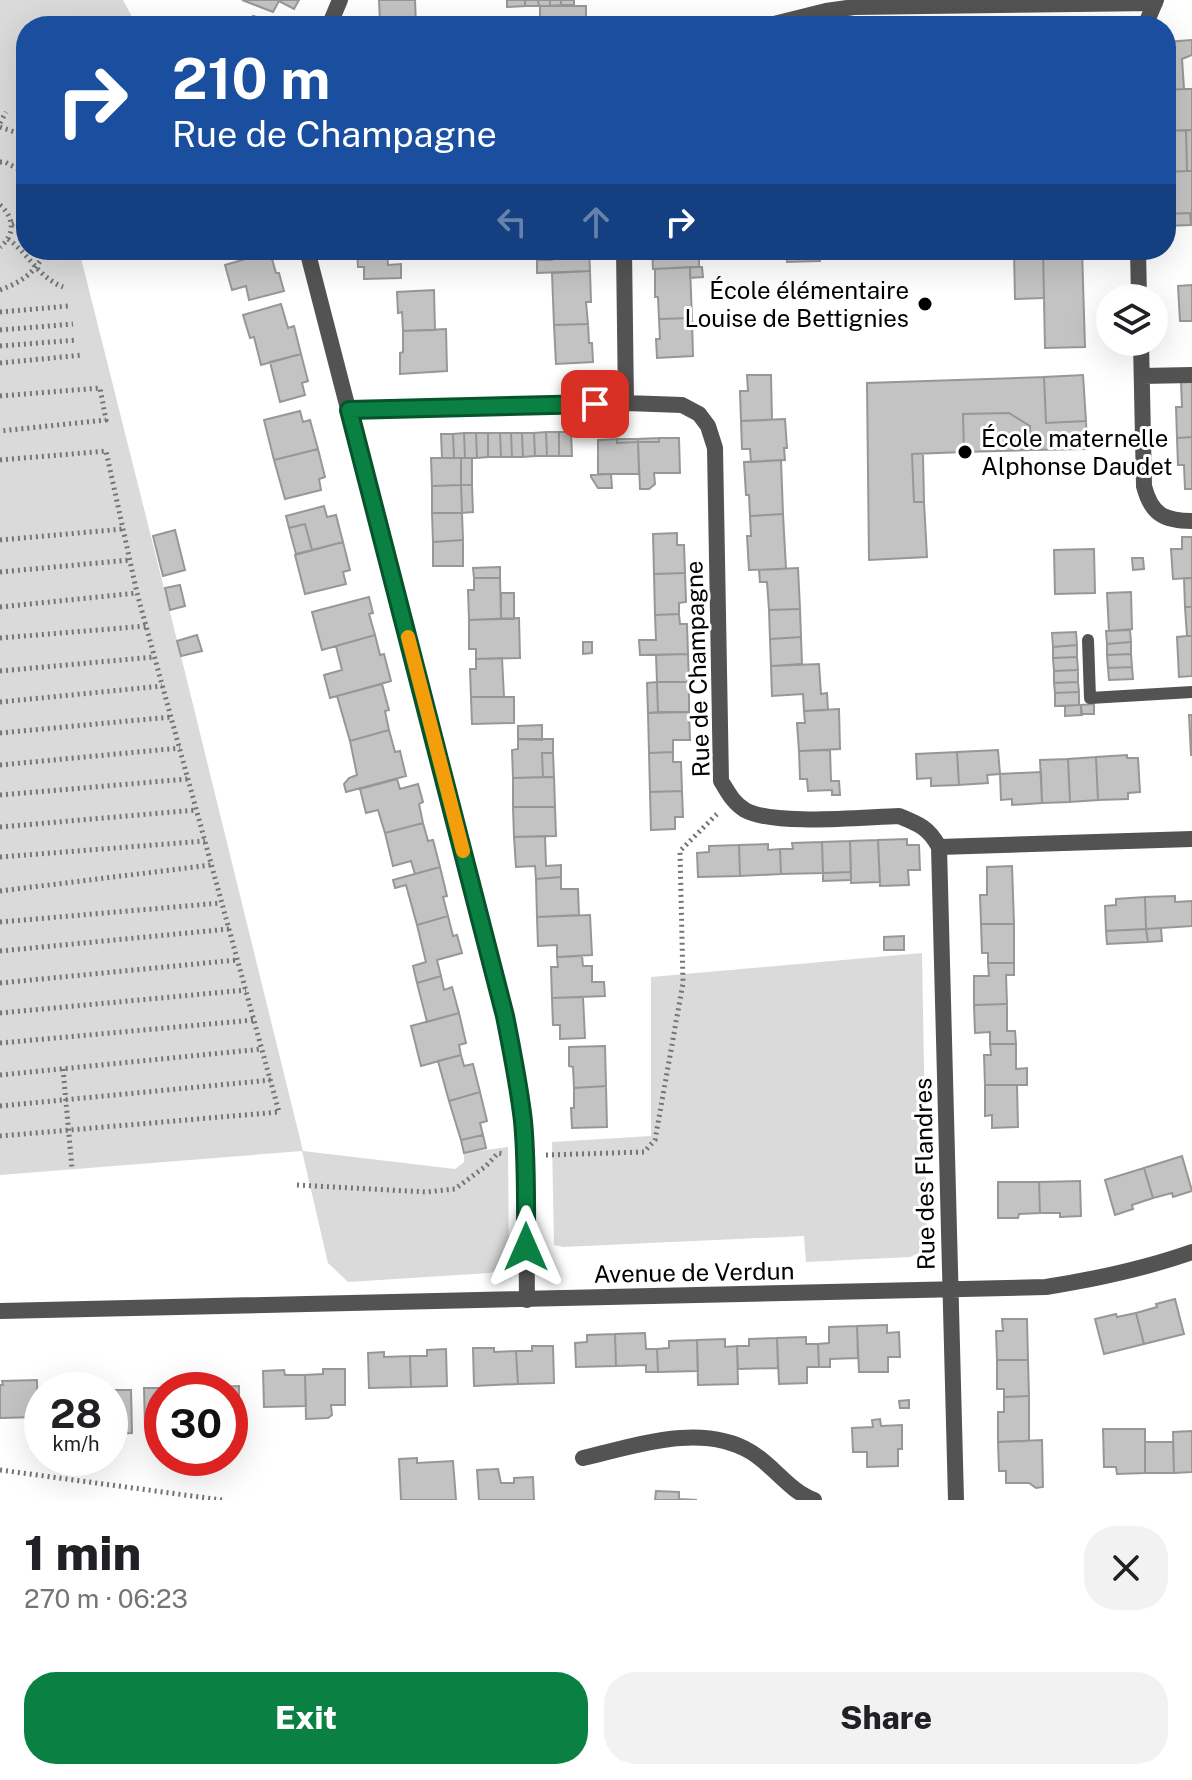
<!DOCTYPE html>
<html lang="en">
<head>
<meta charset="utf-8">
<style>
  :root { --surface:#fff; --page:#f2f2f2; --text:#202124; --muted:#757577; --accent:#0b8043 }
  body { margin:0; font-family:"Public Sans",sans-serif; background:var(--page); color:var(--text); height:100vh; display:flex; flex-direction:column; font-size:30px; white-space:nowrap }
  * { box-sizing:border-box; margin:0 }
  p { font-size:26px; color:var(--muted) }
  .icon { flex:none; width:44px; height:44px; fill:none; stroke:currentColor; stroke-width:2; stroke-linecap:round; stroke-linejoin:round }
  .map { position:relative; height:1500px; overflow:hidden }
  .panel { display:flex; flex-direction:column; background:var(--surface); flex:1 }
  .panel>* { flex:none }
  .hud { position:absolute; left:16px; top:16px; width:1160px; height:244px; border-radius:32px; box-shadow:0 8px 32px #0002; background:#1a4fa0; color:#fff; overflow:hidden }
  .fabs { position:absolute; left:1096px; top:284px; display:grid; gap:16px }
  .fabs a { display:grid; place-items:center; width:72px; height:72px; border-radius:50%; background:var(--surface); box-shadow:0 8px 32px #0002; font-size:40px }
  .speed { position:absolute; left:24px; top:1372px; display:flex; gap:16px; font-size:40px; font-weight:700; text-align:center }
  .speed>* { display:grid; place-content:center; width:104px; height:104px; border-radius:50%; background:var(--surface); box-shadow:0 8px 32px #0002; line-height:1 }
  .speed small { font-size:20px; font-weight:400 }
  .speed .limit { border:12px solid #d22; background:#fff; color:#111 }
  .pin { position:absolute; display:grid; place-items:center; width:68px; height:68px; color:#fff; margin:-34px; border-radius:16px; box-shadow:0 4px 12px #0006 }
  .me { position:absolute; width:88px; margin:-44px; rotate:0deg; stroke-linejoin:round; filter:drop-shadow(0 0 6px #0008) }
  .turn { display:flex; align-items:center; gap:28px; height:168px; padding:0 24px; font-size:36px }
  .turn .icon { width:104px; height:104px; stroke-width:2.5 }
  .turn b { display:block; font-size:56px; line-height:68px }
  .lanes { display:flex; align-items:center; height:76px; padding:0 24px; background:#0003; justify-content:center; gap:40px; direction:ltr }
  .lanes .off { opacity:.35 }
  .round { display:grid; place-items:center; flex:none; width:84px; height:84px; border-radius:32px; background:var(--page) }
  .summary { display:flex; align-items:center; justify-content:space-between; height:136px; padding:0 24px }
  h1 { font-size:48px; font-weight:800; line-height:60px }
  .cta { display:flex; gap:16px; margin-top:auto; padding:16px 24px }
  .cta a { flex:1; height:92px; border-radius:32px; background:var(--accent); color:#fff; font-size:32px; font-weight:800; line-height:92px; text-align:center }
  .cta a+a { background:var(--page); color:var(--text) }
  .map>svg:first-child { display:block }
  .green { fill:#dadada }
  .building { fill:#c3c3c3; stroke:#979797; stroke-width:2 }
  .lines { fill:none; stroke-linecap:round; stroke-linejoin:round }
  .path { stroke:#757575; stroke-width:5; stroke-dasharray:2 4; stroke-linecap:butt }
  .lane { stroke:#535353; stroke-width:12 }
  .street { stroke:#535353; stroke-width:16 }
  .route-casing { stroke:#07532c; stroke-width:20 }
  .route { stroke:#0b8043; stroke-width:14 }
  .slow { stroke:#f59e0b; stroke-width:14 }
  .poi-dot { fill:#000; stroke:#fff; stroke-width:3 }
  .labels { text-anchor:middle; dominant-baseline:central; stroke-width:6; stroke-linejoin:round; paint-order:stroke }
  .poi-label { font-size:24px; fill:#000; stroke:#fff; text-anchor:end }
  .street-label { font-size:24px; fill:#000; stroke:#fff }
</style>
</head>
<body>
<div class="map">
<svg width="1192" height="1500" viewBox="0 0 1192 1500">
  <rect width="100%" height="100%" fill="#fff"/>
  <path class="green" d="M0,0H123L137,26H26V250H79L181,656L303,1151L455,1169L464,1162V1153L508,1147L509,1262L490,1273L348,1282L328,1263L302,1151L0,1175Z
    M922,953L927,1240L919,1253L910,1257L806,1262L804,1236L563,1247L554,1245L552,1142L651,1136V977Z"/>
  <path class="building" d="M242,0H299L294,9L279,1L273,12Z
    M379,0H415L416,26H383V22H380Z
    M507,0H525V6L507,7Z
    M525,0H538L539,6H525Z
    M538,0H550V6H539Z
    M550,0H561V5L550,6Z
    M561,0H574V5H561Z
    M540,6H586V26H540Z
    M253,16L289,25V26H251Z
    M1192,40V55L1182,59L1184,89L1166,90V42Z
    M1184,89H1192V130L1166,131V90Z
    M1186,130H1192V171H1187Z
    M1186,130L1187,171L1166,172V131Z
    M1187,171H1192V225L1190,213L1166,214V172Z
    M1190,213L1191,225L1166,226V214Z
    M236,250H270V252L239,261Z
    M357,250H387L388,265L401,264V278L364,279V267H358Z
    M552,250H589L590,271L537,273V260H552Z
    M652,250H699V267L653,269Z
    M787,250H820V261L787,262Z
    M1014,250H1043L1044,298L1015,299Z
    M1043,250H1082L1085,347L1045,348Z
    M270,252L276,273H279L284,291L249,300L246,286L232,290L225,265Z
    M690,267L692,318L659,319L658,297H655V269Z
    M690,267H702L703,277L690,278Z
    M590,271L591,302H586L588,324L554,325L552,273Z
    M1192,285V321H1180L1178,286Z
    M434,290L435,330L403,331L402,312L398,313L397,292Z
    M281,304L288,328L294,326L301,354L261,365L254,337L250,338L243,315Z
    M692,318L693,356L657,358L656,339H660L659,319Z
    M588,324L589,343H592L593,362L556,364L554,325Z
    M446,329L447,371L400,374V353L403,352V331Z
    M301,354L308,381L302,383L305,395L280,402L270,362Z
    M747,375H771L772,420L741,421L740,391H748Z
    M1083,375L1086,421L1046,423L1044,377Z
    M1044,377L1046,423L1086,421L1087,449L1031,450L1030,426L1009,413L963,414L964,452L912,454L914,502H924L927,557L869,560L867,383Z
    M1192,381V437L1177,438L1176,407H1182L1181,382Z
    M300,411L303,422L310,420L318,449L274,460L264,420Z
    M1009,413L1030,426L1031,450L964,452L963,414Z
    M785,419L787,448H784L785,460L751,462L750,449H742L741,421Z
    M546,432L547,456H535L534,433Z
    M546,432H559V456H547Z
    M559,432H571L572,456H559Z
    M464,433H476L477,458H465Z
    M464,433L465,458H454L453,434Z
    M476,433H488V457L477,458Z
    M488,433H500L501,457H488Z
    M500,433H511L512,457H501Z
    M511,433H522L523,457H512Z
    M522,433H534L535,456L523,457Z
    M441,434H453L454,458H442Z
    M1192,437V489H1185L1184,465H1178L1177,438Z
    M659,438H679L680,473H654L655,484L649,489H640L638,442H659Z
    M659,438V442H638L637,439Z
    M617,439V443L638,442L639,474H598V440Z
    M617,439H637L638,442L617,443Z
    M318,449L325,477L319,479L321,490L285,499L274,460Z
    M912,454H923L924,502H914Z
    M431,458H461V485L432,486Z
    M461,458H472V485H461Z
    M781,460L783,514L750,516L749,495H746L744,462Z
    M611,474L612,488H598L591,477V475Z
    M461,485H472L473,512L462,513Z
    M461,485L462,513H432V486Z
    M324,506L327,517L336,515L343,542L312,550L305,524L289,528L286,516Z
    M432,513H462L463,540L433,542Z
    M783,514L786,569L749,570L747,536H751L750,516Z
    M305,524L312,550L296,554L289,528Z
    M175,530L185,570L163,576L153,536Z
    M677,533V545H684L685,573L654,574L653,534Z
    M1182,537H1192V578L1173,579L1171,549H1182Z
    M463,540V566H433V542Z
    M343,542L350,570L343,572L346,584L305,594L295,555Z
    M1094,549L1095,593L1055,594L1054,550Z
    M1132,558H1143L1144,569L1133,570Z
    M500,567V578H474L473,568Z
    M798,568L800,609L769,610L767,582H760L759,570Z
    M685,573L686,602L679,603V614L655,615L654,574Z
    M474,578H500L501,619L469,620L468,590H474Z
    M1184,578H1192V607H1185Z
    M180,585L185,606L170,610L165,588Z
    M1131,592L1132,629L1109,631L1107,593Z
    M501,593H514V619H501Z
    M369,597L373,613L369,614L375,635L322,650L312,612Z
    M1185,607H1192V636H1187Z
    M800,609L801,637L770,639L769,610Z
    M679,614L680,624H687L688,654L640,655L639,640H656L655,615Z
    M519,618L520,658L476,659V649H469V620Z
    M1130,630L1131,642L1107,644L1106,631Z
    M1076,632L1077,645L1053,647L1052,633Z
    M197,635L202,651L181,656L177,641Z
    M375,635L380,655L384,654L391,681L330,698L324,675L342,670L336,646Z
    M1187,636H1192V676L1179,677L1177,637Z
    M801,637L802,664L771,666L770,639Z
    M583,642H592V653L583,654Z
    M1131,642V654L1107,655V644Z
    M1077,645V657L1053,658V647Z
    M688,654L689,682H657L656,655Z
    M1131,654L1132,667L1108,668L1107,655Z
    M1077,657L1078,670L1054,671L1053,658Z
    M502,658L504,697H471L470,669H476V659Z
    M819,664L821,694L827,693L828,710L804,711L803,694L772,696L771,666Z
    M1132,667L1133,679L1109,680L1108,668Z
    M1078,670V682L1054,683V671Z
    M657,682H689V712H658Z
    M657,682L658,712L648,713L647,683Z
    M1078,682L1079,692L1055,693L1054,683Z
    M382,684L389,710L385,711L389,730L350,741L337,696Z
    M1079,692V705L1055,706V693Z
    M471,697H514V723L472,724Z
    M1094,704V714H1081V705Z
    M1079,705H1081L1082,715L1065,716V706Z
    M839,709L840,749L799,751L797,723H805L804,711Z
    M689,712L690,740H673V752L649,753L648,713Z
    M1189,715H1192V755H1191Z
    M542,725V740L518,739V726Z
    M389,730L395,752L400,751L406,776L346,792L344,784L349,778L357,775L350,741Z
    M518,739H553V753H542L543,777L513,778L512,750L518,749Z
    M830,750L831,781H839L840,795H832V790L808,791L807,779H800L799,751Z
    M998,750L1000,774L987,775L988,783L959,785L957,752Z
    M673,752V762H681L682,791L650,792L649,753Z
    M957,752L959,785L931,786V778L917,779L916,754Z
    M542,753H553L554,777H543Z
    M1127,755V758H1138L1140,792L1128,793V799L1098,800L1096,757Z
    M1096,757L1098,800L1070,802L1068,759Z
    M1068,759L1070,802L1042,803L1040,760Z
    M1041,772L1042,803L1012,805V799L1001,800L1000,774Z
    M554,777L555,807H513V778Z
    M397,779L400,789L418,784L423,802L419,804L423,823L385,833L378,810L366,813L360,789Z
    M682,791L683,817H675V829L651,830L650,792Z
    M513,807H555L556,836L514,837Z
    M423,823L428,841L433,840L440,867L415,874L411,861L393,866L385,833Z
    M545,836L546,866L561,865V877L536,879L535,866L516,867L514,837Z
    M907,839V845H919L920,870H908L909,885L880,886L878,840Z
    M878,840L880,882L851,883L850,841Z
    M850,841L851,872L823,873L822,842Z
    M822,842L823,873L781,874L780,849H793L792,843Z
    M768,844V850L780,849L781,874L740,876L739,845Z
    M739,845L740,876L698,877L697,853L709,852V846Z
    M1012,866L1014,924H981L980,895H987V867Z
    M440,867L447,896L443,897L448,916L417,925L406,885L395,888L393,880Z
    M851,872V880L823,881V873Z
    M561,877V889H578L579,915L537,917L536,879Z
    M1175,896V902L1192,901V926L1146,929L1145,897Z
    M1145,897L1146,929L1106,931L1105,906L1116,905V899Z
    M590,915L592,955L557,957V945L538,946L537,917Z
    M448,916L453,936L457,935L462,953L437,960L441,976L417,983L413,966L426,962L417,925Z
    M981,924H1014V963H988V953H982Z
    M1161,928L1162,941L1148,942L1146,929Z
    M1146,929L1148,942L1107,944L1106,931Z
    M904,936V950H884V937Z
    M582,956L583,966H592V982H604L605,996L552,998L551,967H558L557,957Z
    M988,963H1014V975H1006L1007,1004L974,1005V976H989Z
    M441,976L444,990L452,987L459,1013L427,1022L417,983Z
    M583,997L585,1038L560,1039V1025H553L552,998Z
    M1007,1004V1031H1015L1016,1044H990V1032L975,1033L974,1005Z
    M459,1013L466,1043L459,1045L461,1055L421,1066L411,1026Z
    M990,1044H1016V1069L1027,1068V1085H985L984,1055H991Z
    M605,1046L606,1086L574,1088L573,1067L569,1066V1047Z
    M461,1055L464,1066L473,1064L480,1092L449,1101L438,1061Z
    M985,1085H1017L1018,1127L992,1128V1115L985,1116Z
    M606,1086L607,1127L572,1128L571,1108H574V1088Z
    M480,1092L487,1121L480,1123L483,1135L461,1140L449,1101Z
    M483,1135L486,1148L464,1153L461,1140Z
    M1182,1156L1192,1191L1173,1197L1172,1193L1153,1198L1144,1168Z
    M1144,1168L1153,1198L1132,1205L1133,1209L1115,1215L1105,1180Z
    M1080,1181L1081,1216L1060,1217V1213H1040L1039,1182Z
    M998,1182H1039L1040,1213L1019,1214L1018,1218H998Z
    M1175,1299L1184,1334L1144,1344L1136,1313L1157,1307L1156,1304Z
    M1136,1313L1144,1344L1104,1354L1095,1319L1116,1314L1117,1317Z
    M1002,1319H1027L1028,1360H997L996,1331H1003Z
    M887,1325V1333L899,1332L900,1357H888V1372H859L857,1326Z
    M857,1326L858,1358L830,1359V1367H819L818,1344L829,1343V1327Z
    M645,1333L646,1349H657L658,1372H646V1365L616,1366L615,1334Z
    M615,1334L616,1366L576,1367L575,1343L587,1342V1335Z
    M806,1337V1344H818L819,1367H807V1383L779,1384L777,1338Z
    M777,1338L778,1368L738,1369L737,1346H749V1339Z
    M725,1339V1347L737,1346L738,1384L698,1385L697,1340Z
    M697,1340L698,1371L658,1372L657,1349L669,1348V1341Z
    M532,1346H553L554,1383L518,1384L516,1351H532Z
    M473,1348H494V1352L516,1351L518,1384L474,1386Z
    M446,1349L447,1386L411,1387L410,1356H427V1350Z
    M384,1352V1357L410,1356L411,1387L369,1388L368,1353Z
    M997,1360H1028L1029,1396L1004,1397V1389H997Z
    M323,1369H345V1405H331L332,1415L328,1418L306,1419L305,1375L323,1374Z
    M284,1370L285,1375H305L306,1406L264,1407L263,1371Z
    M37,1380L38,1417L0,1418V1385H3L2,1381Z
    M239,1386V1423L230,1424V1390H217L216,1387Z
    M144,1388H175V1390H162V1426H145Z
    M110,1390H131L132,1433L110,1434Z
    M1029,1396V1441L998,1442V1412H1004V1397Z
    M909,1400V1408H900L899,1401Z
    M880,1419L881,1426L902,1425V1449H898V1466L867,1467V1452H853L852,1428L873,1427L872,1420Z
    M1103,1429H1145V1473L1117,1474L1116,1467H1104Z
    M1192,1431V1472L1174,1473L1173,1432Z
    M1042,1440L1043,1487L1036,1488L1029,1483H1006V1471H999L998,1442Z
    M1145,1442H1173L1174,1473H1145Z
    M417,1458V1463L453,1461L456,1500H401L399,1459Z
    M498,1469L501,1483H514V1478L533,1477L534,1500H479L477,1470Z
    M656,1491L679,1492V1499L697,1500H655Z"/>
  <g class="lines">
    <path class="path" d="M0,123L6,112
      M0,127L26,136
      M0,162H5L26,173
      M0,205C15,218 15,235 0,247
      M12,224L26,219
      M8,239C29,254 38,277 63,287
      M0,290C24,281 34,273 47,250
      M0,312L69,306
      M0,330L73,324
      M0,346L77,340
      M0,363L83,355
      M0,396L100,388L106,420L0,431
      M0,460L106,451L137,593L279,1112L0,1136
      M0,540L123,529
      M0,572L130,560
      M0,607L137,593
      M0,638L146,626
      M0,671L154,657
      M0,702L162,686
      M0,733L171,717
      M0,765L180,748
      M0,795L188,779
      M0,827L196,810
      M0,857L205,841
      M0,891L211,865
      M0,922L221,903
      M0,951L229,929
      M0,983L237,960
      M0,1013L246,990
      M0,1043L254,1020
      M63,1069L72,1168
      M0,1075L262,1049
      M0,1106L271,1080
      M546,1155L644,1152L655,1140L683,983L680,851L717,814
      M297,1185L426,1192L455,1189L486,1166L498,1153L504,1154
      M0,1470L222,1500"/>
    <path class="lane" d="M1088,640L1090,698L1192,692"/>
    <path class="street" d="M329,26L340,0
      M766,26L826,11L854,7L1155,3
      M1145,26L1156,0
      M307,250L505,1016C512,1051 518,1085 522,1120C529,1179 526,1240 527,1300
      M624,250L626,403
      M1138,250L1139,298
      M1141,342L1144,486C1151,514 1164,521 1192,521
      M1142,376L1192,375
      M349,410L626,403L682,405L699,414L708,426L715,448L721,781C728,792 733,803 745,810C774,826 863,817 899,816C919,824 929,828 939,847L1192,839
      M939,847L956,1500
      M0,1311L1046,1287C1096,1279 1144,1269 1192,1252
      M583,1458C635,1446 701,1422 751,1452C774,1466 789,1491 814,1500"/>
  </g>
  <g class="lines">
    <defs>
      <path id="route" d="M526,1247C526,1205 527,1163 523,1121C519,1086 512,1051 505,1016L349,410L595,404"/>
    </defs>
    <use href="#route" class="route-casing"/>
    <use href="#route" class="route"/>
    <path class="slow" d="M408,637L463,851"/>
  </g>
  <g class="poi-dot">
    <circle cx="925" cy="304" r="8"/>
    <circle cx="965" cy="452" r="8"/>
  </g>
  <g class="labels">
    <g class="poi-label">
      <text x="909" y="290">École élémentaire<tspan x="909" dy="28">Louise de Bettignies</tspan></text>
      <text x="981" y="438" text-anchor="start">École maternelle<tspan x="981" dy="28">Alphonse Daudet</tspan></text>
    </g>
    <g class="street-label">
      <text transform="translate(697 669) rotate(-92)">Rue de Champagne</text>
      <text transform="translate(924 1174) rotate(-91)">Rue des Flandres</text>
      <text transform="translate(694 1272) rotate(-1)">Avenue de Verdun</text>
    </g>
  </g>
</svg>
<div class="fabs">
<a><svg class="icon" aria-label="layers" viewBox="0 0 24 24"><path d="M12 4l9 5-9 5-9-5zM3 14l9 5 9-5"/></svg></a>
</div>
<div class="speed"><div>28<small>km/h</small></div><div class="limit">30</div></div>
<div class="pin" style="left:595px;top:404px;background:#d93025"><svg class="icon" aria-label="arrive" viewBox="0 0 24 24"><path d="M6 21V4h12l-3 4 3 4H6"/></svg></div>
<svg class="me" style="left:526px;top:1247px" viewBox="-20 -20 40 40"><path d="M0-17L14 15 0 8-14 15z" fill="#0b8043" stroke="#fff" stroke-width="4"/></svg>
<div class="hud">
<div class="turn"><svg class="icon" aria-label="right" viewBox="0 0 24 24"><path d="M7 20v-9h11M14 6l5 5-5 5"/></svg><div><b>210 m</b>Rue de Champagne</div></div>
<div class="lanes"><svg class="icon off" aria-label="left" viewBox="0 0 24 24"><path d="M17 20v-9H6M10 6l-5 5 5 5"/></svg><svg class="icon off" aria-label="ahead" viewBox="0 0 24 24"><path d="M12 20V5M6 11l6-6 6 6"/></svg><svg class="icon" aria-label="right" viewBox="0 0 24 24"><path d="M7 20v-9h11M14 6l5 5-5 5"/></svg></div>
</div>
</div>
<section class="panel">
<div class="summary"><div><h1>1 min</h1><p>270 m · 06:23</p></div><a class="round"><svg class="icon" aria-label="close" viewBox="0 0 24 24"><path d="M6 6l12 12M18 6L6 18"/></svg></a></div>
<div class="cta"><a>Exit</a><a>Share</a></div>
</section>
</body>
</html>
